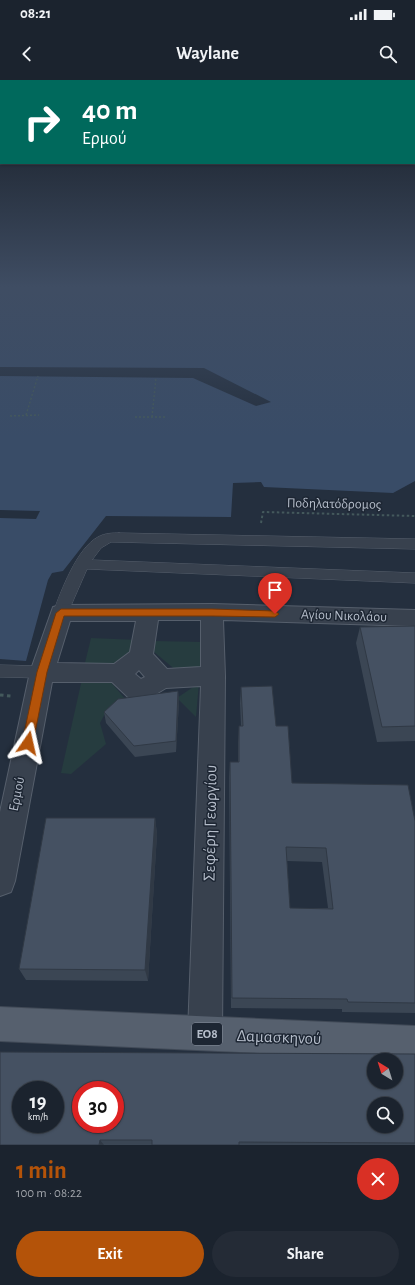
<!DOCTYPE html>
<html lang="en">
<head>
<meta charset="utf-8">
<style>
  :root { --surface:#1b232e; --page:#242b36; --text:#f1f3f6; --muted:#a0a4aa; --line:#39404a; --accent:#b45309 }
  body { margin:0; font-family:"Alegreya Sans",sans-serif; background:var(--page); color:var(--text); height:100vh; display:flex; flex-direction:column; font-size:15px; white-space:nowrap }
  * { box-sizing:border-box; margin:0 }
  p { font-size:13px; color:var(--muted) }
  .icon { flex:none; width:22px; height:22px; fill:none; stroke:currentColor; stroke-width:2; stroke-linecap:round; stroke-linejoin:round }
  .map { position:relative; height:1065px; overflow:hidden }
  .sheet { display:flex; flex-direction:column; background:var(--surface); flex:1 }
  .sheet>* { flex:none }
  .guide { position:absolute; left:0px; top:0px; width:415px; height:84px; box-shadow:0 1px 3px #0004,0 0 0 1px var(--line); background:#00695c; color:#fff; overflow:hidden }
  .needle { width:26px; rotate:322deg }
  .tools { position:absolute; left:367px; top:973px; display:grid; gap:8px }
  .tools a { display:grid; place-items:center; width:36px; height:36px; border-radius:50%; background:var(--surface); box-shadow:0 1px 3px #0004,0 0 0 1px var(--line); font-size:20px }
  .speed { position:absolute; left:12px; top:1001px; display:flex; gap:8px; font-size:20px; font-weight:700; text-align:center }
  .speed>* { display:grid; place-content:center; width:52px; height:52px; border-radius:50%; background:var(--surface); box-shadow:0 1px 3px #0004,0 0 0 1px var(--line); line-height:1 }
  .speed small { font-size:10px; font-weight:400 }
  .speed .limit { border:6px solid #d22; background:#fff; color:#111 }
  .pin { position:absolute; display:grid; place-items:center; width:34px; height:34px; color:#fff; margin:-41px -17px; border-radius:50% 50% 50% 0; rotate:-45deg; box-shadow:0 0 4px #0007 }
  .pin .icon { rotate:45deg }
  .me { position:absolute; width:44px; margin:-22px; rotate:11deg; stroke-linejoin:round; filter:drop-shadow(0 0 3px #0008) }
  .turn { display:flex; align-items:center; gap:14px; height:84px; padding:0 16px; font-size:18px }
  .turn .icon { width:52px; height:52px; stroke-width:2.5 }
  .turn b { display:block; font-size:28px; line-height:34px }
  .round { display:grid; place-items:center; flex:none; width:42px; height:42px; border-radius:21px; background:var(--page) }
  .summary { display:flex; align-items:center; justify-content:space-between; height:68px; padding:0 16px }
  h1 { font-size:24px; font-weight:600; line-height:30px; color:var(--accent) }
  .action { display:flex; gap:8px; margin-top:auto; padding:8px 16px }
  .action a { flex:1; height:46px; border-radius:24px; background:var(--accent); color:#fff; font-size:16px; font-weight:600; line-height:46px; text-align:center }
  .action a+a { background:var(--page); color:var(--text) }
  .status { display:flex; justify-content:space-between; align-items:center; height:28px; padding:0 20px; background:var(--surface); direction:ltr }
  .status svg { height:11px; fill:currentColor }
  header { display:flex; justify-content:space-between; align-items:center; height:52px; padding:0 16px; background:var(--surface); font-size:18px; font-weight:600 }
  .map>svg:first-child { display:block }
  .green { fill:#263c3f }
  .water { fill:#394c67 }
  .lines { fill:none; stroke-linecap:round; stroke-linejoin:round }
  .lane-casing { stroke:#565f6c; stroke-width:1 }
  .street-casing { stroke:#565f6c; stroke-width:2 }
  .primary-casing { stroke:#414a57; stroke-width:2 }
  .path-far2 { stroke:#44595c; stroke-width:1.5; stroke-dasharray:2 2; stroke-linecap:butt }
  .path-far1 { stroke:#44595c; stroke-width:2; stroke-dasharray:2.5 2.5; stroke-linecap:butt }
  .path { stroke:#44595c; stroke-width:3; stroke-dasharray:3.5 3.5; stroke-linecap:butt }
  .lane { fill:#38414e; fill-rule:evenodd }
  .street { fill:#38414e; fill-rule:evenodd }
  .primary { fill:#56606e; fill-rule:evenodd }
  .wall { fill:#3b4654; fill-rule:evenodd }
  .shaded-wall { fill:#303945 }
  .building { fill:#455162; stroke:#303945; fill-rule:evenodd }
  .route { fill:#b45309; stroke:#753606 }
  .labels { text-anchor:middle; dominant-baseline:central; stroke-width:3; stroke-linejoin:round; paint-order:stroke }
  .shield { fill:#1d2633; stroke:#878f9c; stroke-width:1 }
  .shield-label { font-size:13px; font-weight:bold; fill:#b4bcc9 }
  .street-label { font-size:14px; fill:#b4bcc9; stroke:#1d2633 }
  .near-street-label { font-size:17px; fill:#b4bcc9; stroke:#1d2633 }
</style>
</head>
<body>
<div class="status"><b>08:21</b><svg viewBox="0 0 49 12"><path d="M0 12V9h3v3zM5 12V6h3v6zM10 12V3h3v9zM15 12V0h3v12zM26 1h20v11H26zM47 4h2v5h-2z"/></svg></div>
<header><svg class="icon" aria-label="back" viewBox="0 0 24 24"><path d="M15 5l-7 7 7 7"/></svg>Waylane<svg class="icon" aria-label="search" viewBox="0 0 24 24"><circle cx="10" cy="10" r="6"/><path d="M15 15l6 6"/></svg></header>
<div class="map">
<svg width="415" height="1065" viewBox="0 0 415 1065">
  <rect width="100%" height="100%" fill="#242f3e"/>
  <path class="green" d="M91,558L139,560L138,571L111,588L84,587Z
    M154,561L203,562L202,591L178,592L153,571Z
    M82,599L109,600L127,621L108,628L100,643L106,664L71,694L61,693Z
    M199,603L196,637L177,618Z"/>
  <path class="water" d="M0,208H415V401L393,413L264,407L261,402L233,403L231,437L106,436L63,491L52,493L48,500L26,581L0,579V438L36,439L40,431L0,430V296L193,298L256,326L271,322L204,288L0,287Z"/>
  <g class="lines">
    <defs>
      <path id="lane" d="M119,453L415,459V469L111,462L101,468L92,480L415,493V503L87,489L66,537L61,538L56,537L53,533C61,511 77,468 98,457C105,453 113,453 119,453Z
        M0,585L42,586L48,587L50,592L48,597L42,598L0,597Z"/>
      <path id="street" d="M212,524L415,530V546L223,540L225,596L222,953L217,965L205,970L193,965L188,953L201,606L166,608L148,619L139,622L130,619L112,602H52L15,801L11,812L0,816V732L30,592L53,527L61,525ZM158,540H201V587L167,589L153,574ZM70,541H136L130,572L114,584L57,583ZM139,590L145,597L141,599L135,594Z"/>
      <path id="primary" d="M0,927L415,946V980L0,961Z"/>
    </defs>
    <use href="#lane" class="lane-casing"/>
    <use href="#street" class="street-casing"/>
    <use href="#primary" class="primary-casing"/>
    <path class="path-far2" d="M26,335L38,296
      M10,336L39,335
      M135,337H167
      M152,337L156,298"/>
    <path class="path-far1" d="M261,443L263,432L415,436"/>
    <path class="path" d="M0,615L11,616"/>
    <use href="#lane" class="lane"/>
    <use href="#street" class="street"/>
    <use href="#primary" class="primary"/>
  </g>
  <path class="wall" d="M415,546V661L377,662L356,563L360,547Z
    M241,607L276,646L292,703L415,741V933L342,932V929L231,928L229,697L230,682H238V662L239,646H241L240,623ZM287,781L322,782L328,828H290Z
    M178,611L179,622L176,672L135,677L106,643L104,632Z
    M155,738L157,754L148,901L26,900L19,889Z
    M415,974V1065H0Z"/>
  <path class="shaded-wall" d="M178,611L179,622L176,672V661Z
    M155,738L157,754L148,901L145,890Z
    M100,1060L104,1065H99Z"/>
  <path class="building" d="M415,546V646L382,647L360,547Z
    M272,606L276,646H288L292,703L408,705L415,741V923L348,922L347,919L232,918L230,682H239V646H243L241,607ZM286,767L326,768L333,829L290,828Z
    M178,611L176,661L134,666L104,632L118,619Z
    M46,738H155L145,890L19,889Z
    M0,972L415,974V1063L239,1062V1065H152V1060H100L99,1065H0ZM374,980H396V1002H374ZM21,1010H55V1044H21ZM81,1010H115V1044H81ZM374,1024H396V1046H374Z"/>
  <linearGradient id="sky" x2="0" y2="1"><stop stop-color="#141a22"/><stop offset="0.58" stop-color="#3f4d63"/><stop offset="1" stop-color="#3f4d63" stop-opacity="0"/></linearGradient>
  <rect width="415" height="357" fill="url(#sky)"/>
  <path class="route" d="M61,529H212L275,531L279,534L275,537L212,536H64L47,592L33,663L31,666L28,667L24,666L22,663L37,592L56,533Z"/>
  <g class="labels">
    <rect class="shield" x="192" y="943" width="30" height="22" rx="3"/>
    <g class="shield-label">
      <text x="207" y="954">ΕΟ8</text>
    </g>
    <g class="street-label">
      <text transform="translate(334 424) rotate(1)">Ποδηλατόδρομος</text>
      <text transform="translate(344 536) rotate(2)">Αγίου Νικολάου</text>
      <text transform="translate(17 714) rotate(-79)">Ερμού</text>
    </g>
    <g class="near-street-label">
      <text transform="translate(210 743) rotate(-89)">Σεφέρη Γεωργίου</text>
      <text transform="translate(279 957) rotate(2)">Δαμασκηνού</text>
    </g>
  </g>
</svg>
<div class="tools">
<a><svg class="needle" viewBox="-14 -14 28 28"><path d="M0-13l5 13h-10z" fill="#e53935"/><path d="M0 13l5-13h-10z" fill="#a0a4aa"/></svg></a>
<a><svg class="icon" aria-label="search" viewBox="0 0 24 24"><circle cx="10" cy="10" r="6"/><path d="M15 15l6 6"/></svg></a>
</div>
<div class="speed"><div>19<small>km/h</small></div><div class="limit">30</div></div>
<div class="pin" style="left:275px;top:534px;background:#d93025"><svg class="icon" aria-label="arrive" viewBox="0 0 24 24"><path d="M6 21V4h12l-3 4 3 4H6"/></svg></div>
<svg class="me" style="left:28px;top:663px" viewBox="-20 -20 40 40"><path d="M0-17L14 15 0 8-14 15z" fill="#b45309" stroke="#fff" stroke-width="4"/></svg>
<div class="guide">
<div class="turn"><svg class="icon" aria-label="right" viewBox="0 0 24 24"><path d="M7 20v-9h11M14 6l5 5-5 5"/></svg><div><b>40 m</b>Ερμού</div></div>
</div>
</div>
<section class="sheet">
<div class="summary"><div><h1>1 min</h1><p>100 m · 08:22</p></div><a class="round" style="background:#d93025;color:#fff"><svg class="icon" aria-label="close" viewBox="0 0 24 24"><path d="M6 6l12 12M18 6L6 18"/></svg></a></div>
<div class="action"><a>Exit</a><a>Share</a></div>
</section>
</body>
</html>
